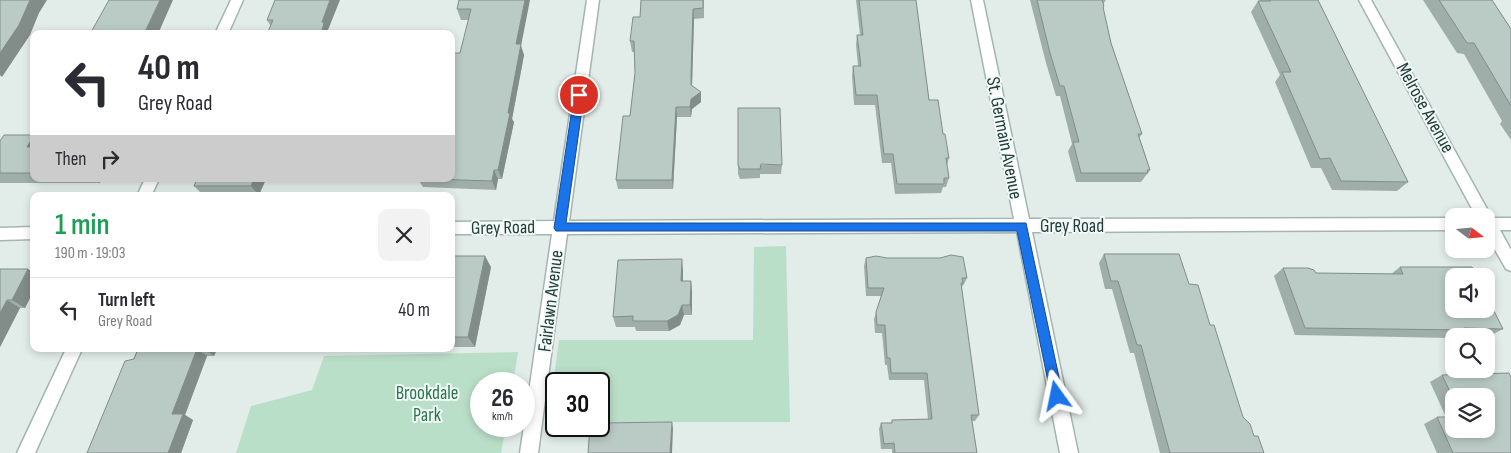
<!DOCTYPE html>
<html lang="en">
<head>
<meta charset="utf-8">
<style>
  :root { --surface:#fff; --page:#f2f2f3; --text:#2b2b33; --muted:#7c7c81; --line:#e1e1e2 }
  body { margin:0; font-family:"Sofia Sans Condensed",sans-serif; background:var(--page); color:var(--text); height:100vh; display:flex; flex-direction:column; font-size:19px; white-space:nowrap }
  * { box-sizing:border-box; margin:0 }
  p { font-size:16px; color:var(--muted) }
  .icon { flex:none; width:28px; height:28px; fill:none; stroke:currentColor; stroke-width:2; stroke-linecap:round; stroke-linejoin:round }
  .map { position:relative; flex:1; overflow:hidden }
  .details { position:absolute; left:30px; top:192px; width:425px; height:160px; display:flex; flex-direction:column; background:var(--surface); border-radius:10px; box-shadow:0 2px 8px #0003 }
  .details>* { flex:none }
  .top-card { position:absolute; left:30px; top:30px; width:425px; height:152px; border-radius:10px; box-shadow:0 2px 8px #0003; background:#fff; color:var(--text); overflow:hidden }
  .needle { width:32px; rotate:106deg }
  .buttons { position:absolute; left:1445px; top:208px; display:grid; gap:10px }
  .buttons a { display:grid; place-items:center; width:50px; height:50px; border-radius:10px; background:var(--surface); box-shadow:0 2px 8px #0003; font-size:25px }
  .speed { position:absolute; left:470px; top:372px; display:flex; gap:10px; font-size:25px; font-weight:700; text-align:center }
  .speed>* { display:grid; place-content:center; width:65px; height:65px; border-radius:50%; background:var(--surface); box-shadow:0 2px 8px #0003; line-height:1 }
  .speed small { font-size:12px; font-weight:400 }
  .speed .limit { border:2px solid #111; border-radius:8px; background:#fff; color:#111 }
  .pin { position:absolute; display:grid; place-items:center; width:42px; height:42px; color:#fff; margin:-21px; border:2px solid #fff; border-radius:50%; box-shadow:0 1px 5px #0007 }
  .me { position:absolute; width:55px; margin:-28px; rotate:348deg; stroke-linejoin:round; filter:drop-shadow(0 0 4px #0008) }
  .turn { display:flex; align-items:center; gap:18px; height:105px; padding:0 25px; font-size:22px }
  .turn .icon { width:65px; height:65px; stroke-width:2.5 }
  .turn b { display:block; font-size:35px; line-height:42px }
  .then { display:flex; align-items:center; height:48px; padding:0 25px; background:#0003; gap:10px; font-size:19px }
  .round { display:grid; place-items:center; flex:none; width:52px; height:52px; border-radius:10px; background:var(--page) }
  .headline { display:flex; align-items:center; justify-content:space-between; height:85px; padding:0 25px }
  h1 { font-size:30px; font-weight:600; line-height:38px; color:#1e9e55 }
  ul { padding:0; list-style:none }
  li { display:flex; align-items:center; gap:15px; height:65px; padding:0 25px; border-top:1px solid var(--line) }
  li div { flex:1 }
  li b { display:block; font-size:19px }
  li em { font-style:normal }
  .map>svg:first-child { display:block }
  .green { fill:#badfc8 }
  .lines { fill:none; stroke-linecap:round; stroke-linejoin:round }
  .minor-casing { stroke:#a4b5b1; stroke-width:3 }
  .minor { fill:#fff; fill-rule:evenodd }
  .wall { fill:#a0aea9; fill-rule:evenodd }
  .shaded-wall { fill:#828d8a }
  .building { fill:#bacac5; stroke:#828d8a }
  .route { fill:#1a73e8; stroke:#114b97 }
  .labels { text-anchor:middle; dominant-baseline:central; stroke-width:4; stroke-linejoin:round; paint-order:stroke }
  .street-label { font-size:19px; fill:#213e3a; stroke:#f2f9f6 }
  .park-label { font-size:19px; fill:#297751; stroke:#f2f9f6 }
</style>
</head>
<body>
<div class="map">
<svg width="1511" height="453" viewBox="0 0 1511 453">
  <rect width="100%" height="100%" fill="#e2ede9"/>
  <path class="green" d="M786,246L790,422H599V384H556V422H548L559,340H753L754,247Z
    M518,352L513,384H481V426H506L501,453H236L251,406L312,390L324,356Z"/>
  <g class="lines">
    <defs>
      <path id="minor" d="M231,0H243L228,34H215Z
        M587,0H599L569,221L1014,219L971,0H983L1029,219L1454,218V230L1032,232L1078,453H1060L1017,232L567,234L538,453H520L552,234H451V222L554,221Z
        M1359,0H1371L1492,218H1511V230H1500L1511,250V271L1506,269L1486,234V216H1476Z
        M145,179H159L151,196H137Z
        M34,227V239L0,240V228Z
        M66,349H82L35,453H17Z"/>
    </defs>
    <use href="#minor" class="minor-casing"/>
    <use href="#minor" class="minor"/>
  </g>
  <path class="wall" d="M275,0L328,30L330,34L270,25L267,20Z
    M459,0L521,46L524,55L512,119L514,122L502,179H498L496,190L423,187L418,179H451L460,53L469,20H461L457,9Z
    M641,0H704V18L694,19L692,86L701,102L692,109L691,117H677L673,189H618L616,180L630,116L635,73L634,52H632L630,41L640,17Z
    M856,0H916L929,100L943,134L949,158L947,165L949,178L946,187H943L941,193L895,194L891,163H882L875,105H854L852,76L853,66H858L856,45L857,35H860Z
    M1030,0H1106L1103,4L1104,6L1103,9L1111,43L1142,134L1139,138L1150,170L1141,182H1076L1068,151L1072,144L1060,96H1056L1046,63Z
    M1259,0H1318L1408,182L1397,191L1332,190L1321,168H1311L1275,82L1280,75L1251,12L1258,1H1260Z
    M1423,0H1492L1511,29V140L1500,124L1502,121L1464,54L1457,53Z
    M34,135V179H101L100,183H0V141Z
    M738,165H782L781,174H760V178L740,179L738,174Z
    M197,179H266L259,195H203L194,186Z
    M1104,254L1189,284L1210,325L1243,417L1264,453H1160L1134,353H1130L1112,289H1105L1099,263Z
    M451,256L491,267L475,347H451Z
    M866,258L967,278L963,286H961L979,415L975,421H972L977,453H892V449H881L879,429L881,423H891L892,420L928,419L924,380H889L887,365H885L882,333H875L874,319L881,296H866L864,266Z
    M1400,267L1503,329L1490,336H1455L1452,338L1295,335L1274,276L1283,268L1316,273L1391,274Z
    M0,269H28L34,273V290L25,308H20L0,347Z
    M683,270V281H691L692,292V315H684L680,325L669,331H636L635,327H616L613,317Z
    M138,349H217L214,356H207L185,415L193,420L181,453H87Z
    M1442,375L1511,453H1437L1424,424L1437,417H1446L1430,382ZM1454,396L1486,429H1454Z"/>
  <path class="shaded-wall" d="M30,0H47L39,13L30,35L2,77L0,75V53Z
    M160,0H173L158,34H144Z
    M330,0H340L328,30L330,34H321L322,22Z
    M525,0H530L521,46L524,55L512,119L514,122L502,179L498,170L508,113L516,44Z
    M693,9L694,19L692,86L691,76Z
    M701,92V102L692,109L691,117L690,107L691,99Z
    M676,107L677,117L673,189L672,180Z
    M34,136V152L27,147Z
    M494,170L498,179L496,190L492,181Z
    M95,179H101L100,183Z
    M254,179H266L259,195L251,186Z
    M485,256L491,267L475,347L468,337Z
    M682,259L683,270V292L681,281Z
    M28,269L34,273V290L25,308L12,300Z
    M691,281L692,292V315L690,305Z
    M7,300L20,308L0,347V313Z
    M682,305L684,315L680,325L669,331L667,321Z
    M197,349L207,356L185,415L193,420L181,453H168L172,414Z
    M205,349H217L214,356Z
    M672,422L673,429L672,453H670Z"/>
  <path class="building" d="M0,0H30L19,25L0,53Z
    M109,0H160L144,34H90Z
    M275,0H330L322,22L324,23L321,34H267L273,20H267Z
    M459,0H525L516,44H521L508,113H510L498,170H494L492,181L430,179H451V58L453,53H460L471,9H457Z
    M641,0H703V8L693,9L691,76V85L701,92L691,99L690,107H676L672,180H616L623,116H630L635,73L634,41H630L633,17H640Z
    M859,0H916L929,100H938L943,134H945L949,158H946L949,178H944V184H897L893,154H884L877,95H856L853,66H861L857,35H863Z
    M1037,0H1102L1104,6L1103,7L1111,43L1142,134H1138L1150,170H1147L1148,173H1081L1073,142H1079L1064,86H1060L1050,53Z
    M1270,0H1318L1408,182L1341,181L1330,158L1320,159L1282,72H1291L1258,1H1271Z
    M1439,0H1492L1511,29V106L1474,43H1467Z
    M738,108H780L782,165L761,164L760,169H740L738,165Z
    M4,135H34L27,147H34V173H0V141Z
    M197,179H254L251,186H194Z
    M1104,254H1179L1189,284L1198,285L1210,325H1214L1243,417L1250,424L1254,436H1258L1264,453H1170L1141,345H1137L1118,281H1111Z
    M951,255L963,257L967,278H962L963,283H961L979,415H971L977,453H895L894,443L884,444L881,423H892V420L932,419L927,373H891L890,358H887L885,325H877L876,312L884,288H868L866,258L876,256L887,258H940Z
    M451,256H485L468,337H451Z
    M682,259L681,281H691L690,305H682L678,315L667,321H633V316L613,317L618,260Z
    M1400,267H1472L1477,276H1454V309H1486V295L1503,329L1464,328L1465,330L1305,328L1283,268H1308L1314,270L1316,273L1403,274Z
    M0,269H28L12,300H7L0,313Z
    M138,349H205H197L172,414H183L168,453H87L125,361L134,359Z
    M1509,373L1511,377V453H1453L1437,417H1454V429H1486V396H1454V400L1442,375Z
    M672,422L670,453H588L590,426H599V423Z"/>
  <path class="route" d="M579,91L584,95L566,223H1026L1063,396L1062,401L1057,402L1052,401L1051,396L1017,231H556L554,228L574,95Z"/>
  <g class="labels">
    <g class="street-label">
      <text transform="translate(1425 108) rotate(61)">Melrose Avenue</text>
      <text transform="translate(1004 138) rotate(79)">St. Germain Avenue</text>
      <text x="1072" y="226">Grey Road</text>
      <text transform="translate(503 228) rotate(-1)">Grey Road</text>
      <text transform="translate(551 301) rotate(-83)">Fairlawn Avenue</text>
    </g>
    <g class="park-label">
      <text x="427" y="393">Brookdale<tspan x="427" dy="22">Park</tspan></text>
    </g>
  </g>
</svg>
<div class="buttons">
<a><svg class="needle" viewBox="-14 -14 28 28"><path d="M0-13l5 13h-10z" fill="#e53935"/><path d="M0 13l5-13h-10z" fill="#7c7c81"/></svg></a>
<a><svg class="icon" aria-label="sound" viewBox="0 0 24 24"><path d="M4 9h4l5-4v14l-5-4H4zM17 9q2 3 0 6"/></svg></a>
<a><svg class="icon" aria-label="search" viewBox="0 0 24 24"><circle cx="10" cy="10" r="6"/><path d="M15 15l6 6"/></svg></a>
<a><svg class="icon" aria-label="layers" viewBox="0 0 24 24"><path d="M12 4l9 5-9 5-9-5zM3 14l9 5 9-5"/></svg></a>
</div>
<div class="speed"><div>26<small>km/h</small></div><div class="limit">30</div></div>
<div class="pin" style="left:579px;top:95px;background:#d93025"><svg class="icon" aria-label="arrive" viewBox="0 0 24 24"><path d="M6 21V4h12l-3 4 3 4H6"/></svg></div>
<svg class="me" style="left:1057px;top:396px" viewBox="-20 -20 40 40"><path d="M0-17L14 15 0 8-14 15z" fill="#1a73e8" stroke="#fff" stroke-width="4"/></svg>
<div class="top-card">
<div class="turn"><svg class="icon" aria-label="left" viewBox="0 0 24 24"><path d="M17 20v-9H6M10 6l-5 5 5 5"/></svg><div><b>40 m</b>Grey Road</div></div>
<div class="then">Then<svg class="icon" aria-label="right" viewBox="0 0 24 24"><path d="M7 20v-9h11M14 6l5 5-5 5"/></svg></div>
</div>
<section class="details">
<div class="headline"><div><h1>1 min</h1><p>190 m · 19:03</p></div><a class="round"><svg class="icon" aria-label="close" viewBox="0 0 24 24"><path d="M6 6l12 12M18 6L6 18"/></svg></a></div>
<ul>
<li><svg class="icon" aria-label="left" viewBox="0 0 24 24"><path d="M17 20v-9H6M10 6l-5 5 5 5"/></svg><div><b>Turn left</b><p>Grey Road</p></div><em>40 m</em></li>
</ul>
</section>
</div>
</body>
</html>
